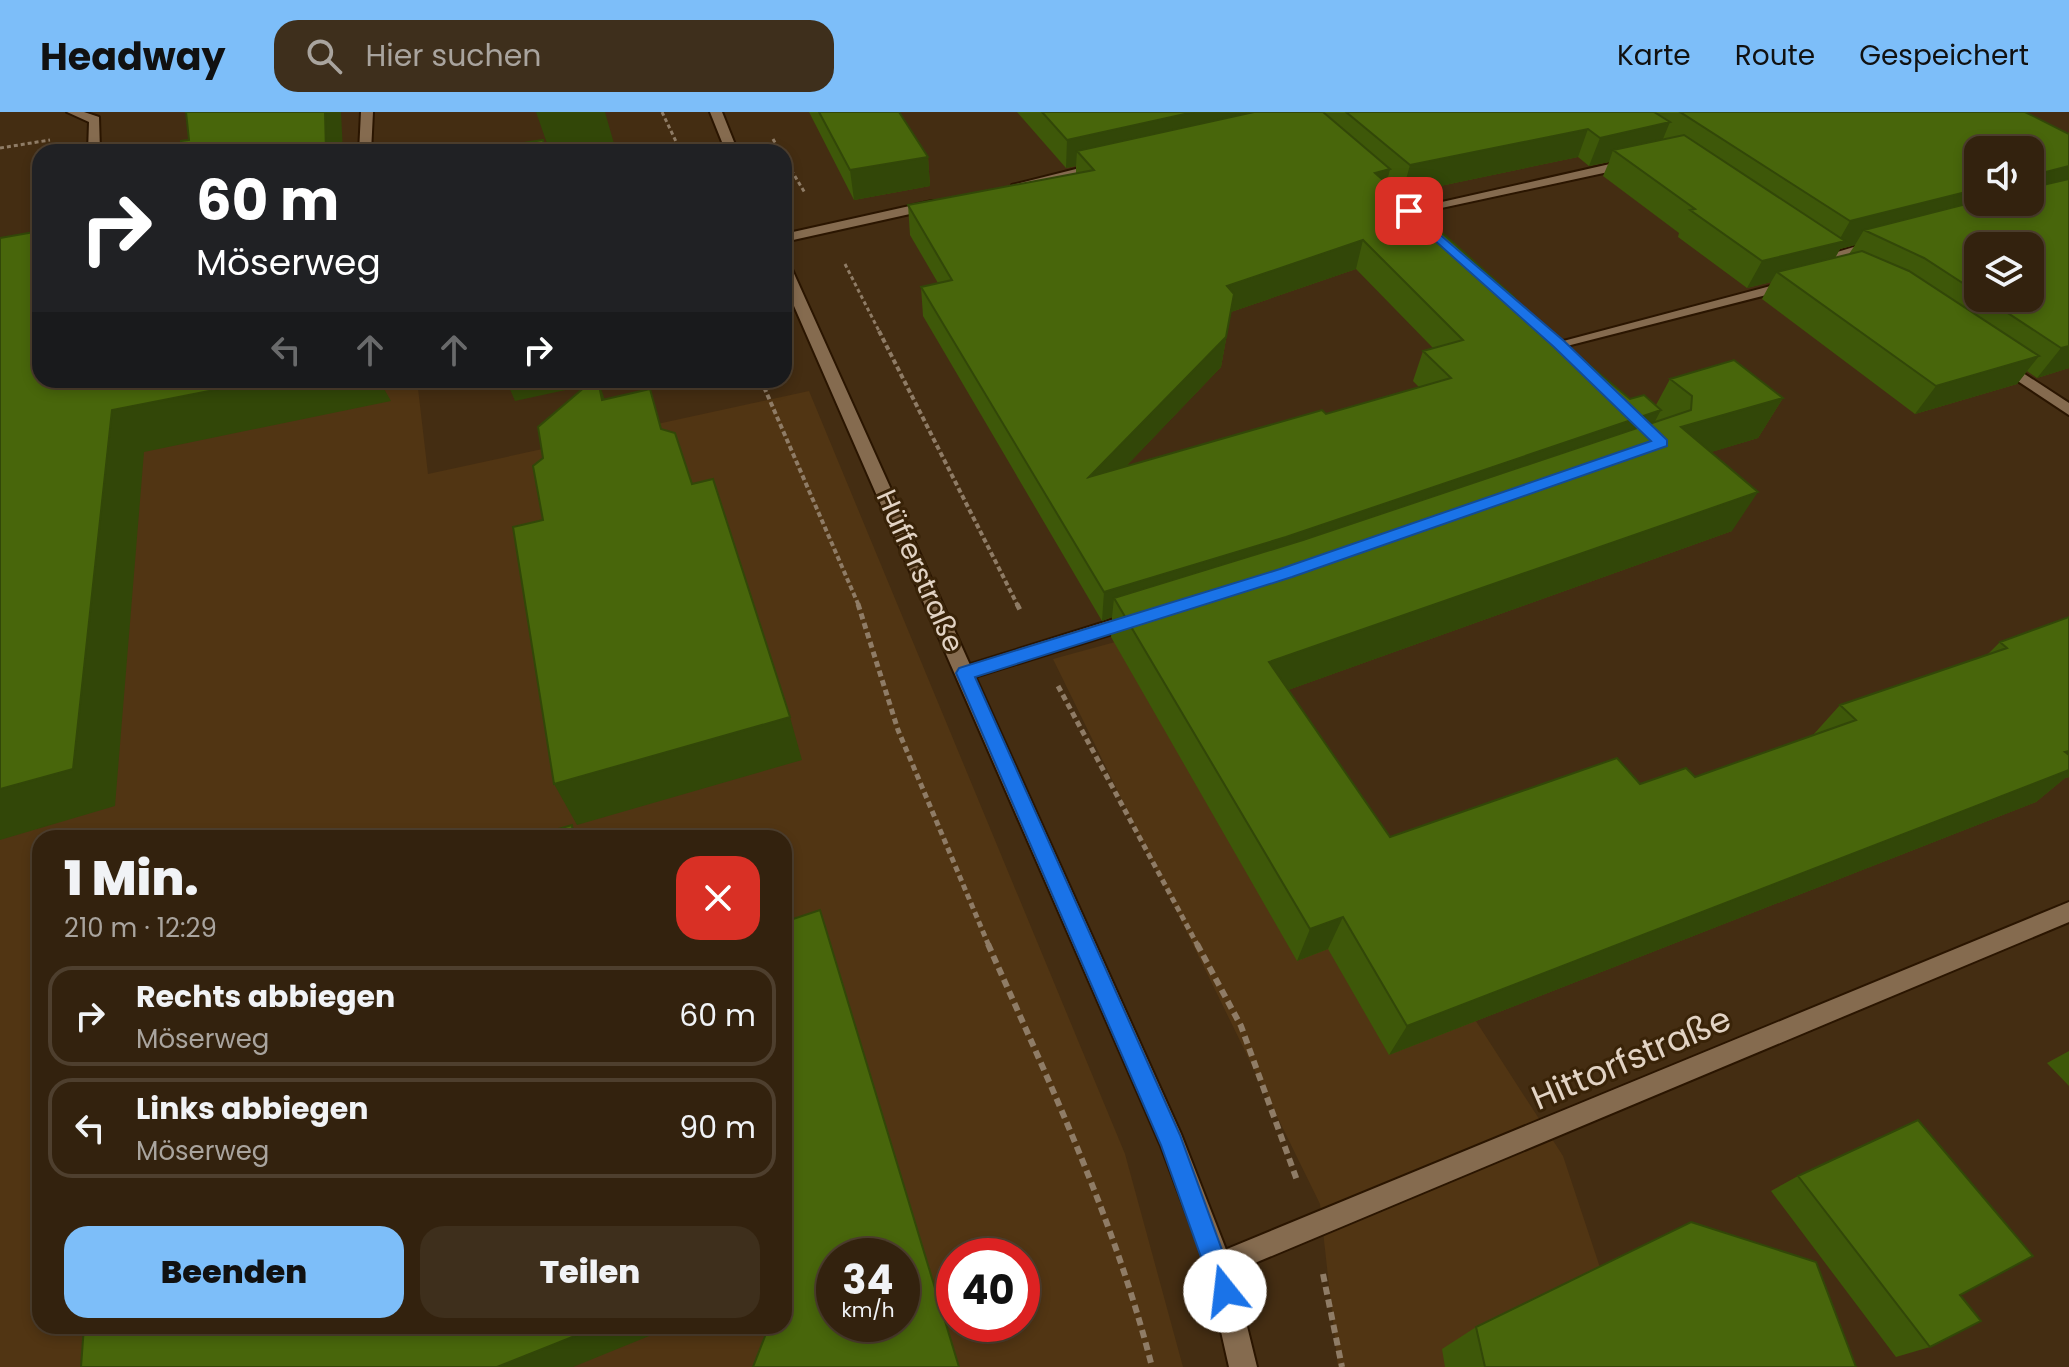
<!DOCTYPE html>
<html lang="de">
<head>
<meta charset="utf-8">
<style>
  :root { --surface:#33220e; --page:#3e2f1c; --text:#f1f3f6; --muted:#a9a49e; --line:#4e3f2e; --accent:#7dbef9 }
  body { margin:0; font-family:Poppins,sans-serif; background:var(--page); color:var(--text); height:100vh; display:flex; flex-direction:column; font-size:30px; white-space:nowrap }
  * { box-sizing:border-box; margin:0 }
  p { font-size:26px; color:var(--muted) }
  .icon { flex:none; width:44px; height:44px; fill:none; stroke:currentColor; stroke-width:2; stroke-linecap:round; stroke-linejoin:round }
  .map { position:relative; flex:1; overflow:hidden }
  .panel { position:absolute; left:32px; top:718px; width:760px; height:504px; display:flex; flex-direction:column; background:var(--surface); border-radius:24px; box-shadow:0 4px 12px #0003,0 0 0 2px var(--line) }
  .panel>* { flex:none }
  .guide { position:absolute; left:32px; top:32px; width:760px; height:244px; border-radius:24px; box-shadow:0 4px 12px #0003,0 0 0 2px var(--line); background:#202124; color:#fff; overflow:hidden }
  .controls { position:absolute; left:1964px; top:24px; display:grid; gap:16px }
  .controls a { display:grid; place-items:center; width:80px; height:80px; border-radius:16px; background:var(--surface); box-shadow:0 4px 12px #0003,0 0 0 2px var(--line); font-size:40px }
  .speed { position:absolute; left:816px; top:1126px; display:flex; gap:16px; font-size:40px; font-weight:700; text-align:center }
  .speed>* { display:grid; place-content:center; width:104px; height:104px; border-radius:50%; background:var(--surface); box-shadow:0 4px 12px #0003,0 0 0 2px var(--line); line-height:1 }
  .speed small { font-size:20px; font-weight:400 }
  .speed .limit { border:12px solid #d22; background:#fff; color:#111 }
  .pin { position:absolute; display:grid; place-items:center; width:68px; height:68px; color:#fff; margin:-34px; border-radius:16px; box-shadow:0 4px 12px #0006 }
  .me { position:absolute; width:88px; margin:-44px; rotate:344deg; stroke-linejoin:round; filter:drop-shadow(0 0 6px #0008) }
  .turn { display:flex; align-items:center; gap:28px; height:168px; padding:0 32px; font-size:36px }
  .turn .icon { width:104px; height:104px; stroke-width:2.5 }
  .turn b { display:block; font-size:56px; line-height:68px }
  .lanes { display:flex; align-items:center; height:76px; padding:0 32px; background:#0003; justify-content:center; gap:40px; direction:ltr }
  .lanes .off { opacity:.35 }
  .round { display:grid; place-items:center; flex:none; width:84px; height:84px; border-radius:24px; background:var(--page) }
  .summary { display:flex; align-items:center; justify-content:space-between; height:136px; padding:0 32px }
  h1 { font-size:48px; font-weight:800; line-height:60px }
  .button { display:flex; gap:16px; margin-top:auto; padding:16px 32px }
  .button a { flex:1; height:92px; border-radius:24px; background:var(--accent); color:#111; font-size:32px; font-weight:800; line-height:92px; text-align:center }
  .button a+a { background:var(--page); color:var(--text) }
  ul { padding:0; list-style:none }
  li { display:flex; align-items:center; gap:24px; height:100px; margin:0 16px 12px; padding:0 16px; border:4px solid var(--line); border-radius:24px }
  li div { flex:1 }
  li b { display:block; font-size:30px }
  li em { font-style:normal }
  header { display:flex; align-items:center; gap:48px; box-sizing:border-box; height:112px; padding:0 40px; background:var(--accent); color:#111 }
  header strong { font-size:38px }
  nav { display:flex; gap:44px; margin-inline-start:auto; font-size:28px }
  .search { width:560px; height:72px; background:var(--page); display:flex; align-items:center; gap:20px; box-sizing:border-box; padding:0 28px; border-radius:24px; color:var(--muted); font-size:30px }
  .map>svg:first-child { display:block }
  .built { fill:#513513; fill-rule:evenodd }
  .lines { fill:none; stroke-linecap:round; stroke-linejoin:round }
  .service-casing { stroke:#2a1500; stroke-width:4 }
  .minor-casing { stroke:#2a1500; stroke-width:4 }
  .tertiary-casing { stroke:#2a1500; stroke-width:4 }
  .path-far3 { stroke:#8f7c66; stroke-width:3; stroke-dasharray:4 3; stroke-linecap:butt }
  .path-far2 { stroke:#8f7c66; stroke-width:4; stroke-dasharray:5 3; stroke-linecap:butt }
  .path-far1 { stroke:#8f7c66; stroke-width:5; stroke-dasharray:6 4; stroke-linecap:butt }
  .path { stroke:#8f7c66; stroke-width:6; stroke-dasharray:8 5; stroke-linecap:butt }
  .service { fill:#856b4f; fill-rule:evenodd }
  .minor { fill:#856b4f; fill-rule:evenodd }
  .tertiary { fill:#856b4f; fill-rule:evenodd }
  .wall { fill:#3e5809; fill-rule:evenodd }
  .shaded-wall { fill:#324708 }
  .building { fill:#48660b; stroke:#324708; stroke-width:2; fill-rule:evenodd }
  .route { fill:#1a73e8; stroke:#114b97; stroke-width:2 }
  .labels { text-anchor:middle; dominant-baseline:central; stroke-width:6; stroke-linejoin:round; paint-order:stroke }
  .street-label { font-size:28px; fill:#e2d3c4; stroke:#392308 }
  .near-street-label { font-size:34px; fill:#e2d3c4; stroke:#392308 }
</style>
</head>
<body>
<header>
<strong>Headway</strong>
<div class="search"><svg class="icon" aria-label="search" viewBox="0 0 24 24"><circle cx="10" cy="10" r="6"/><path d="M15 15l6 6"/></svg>Hier suchen</div>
<nav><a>Karte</a><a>Route</a><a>Gespeichert</a></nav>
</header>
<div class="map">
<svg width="2069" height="1255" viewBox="0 0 2069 1255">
  <rect width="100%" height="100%" fill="#442d12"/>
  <path class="built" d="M144,268H417L428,362L809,279L1125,1042L1183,1255H0V298ZM40,726H784V1214H40ZM834,1144H902V1212H834ZM954,1144H1022V1212H954Z
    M1214,503L1563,1044L1633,1255H1338L1320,1092L1053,547Z"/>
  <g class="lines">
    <defs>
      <path id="service" d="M67,0H84L99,5L100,40H88L89,10Z
        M361,0H373L371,40H359Z
        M1632,47L1636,48V54L1409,103L1402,99Z
        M1870,130L1882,133L1828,149L1821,145Z
        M1793,168L1798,169V175L1559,236L1552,232Z"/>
      <path id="minor" d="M1100,51L1106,55L1104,58L1018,77L1012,73Z
        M932,89L937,90V96L784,130V122Z
        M2000,246L2069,291V303L1995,254L1992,251Z
        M1137,500L1146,507L1144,512L965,568L955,561L958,556Z
        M2069,790V810L1219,1166L1210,1162L1206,1153L1210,1144Z"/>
      <path id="tertiary" d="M710,0H722L738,40H726Z
        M784,151L791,155L1181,1022L1232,1153L1257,1255H1229L1206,1153L1161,1034L784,171Z"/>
    </defs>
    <use href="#service" class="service-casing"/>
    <use href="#minor" class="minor-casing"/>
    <use href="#tertiary" class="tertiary-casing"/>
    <path class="path-far3" d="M662,0L681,40
      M773,27L780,40
      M0,36L50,28
      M784,46L805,81
      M845,152L880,221"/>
    <path class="path-far2" d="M879,219L1018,494
      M761,268L859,494"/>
    <path class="path-far1" d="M858,492L898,618L989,834
      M1017,492L1021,500
      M1058,574L1198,834"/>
    <path class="path" d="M988,832C1049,970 1115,1108 1152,1255
      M1197,832L1241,914L1298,1071
      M1323,1162L1342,1255"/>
    <use href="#service" class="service"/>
    <use href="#minor" class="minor"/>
    <use href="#tertiary" class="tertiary"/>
  </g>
  <path class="wall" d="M809,0H899L928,45L930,74L854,88Z
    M1017,0H2025L2069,256L2037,266L2027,259L2017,272L1915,302L1762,187L1771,170L1747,176L1678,125L1679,121L1603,64L1609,50L1589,54L1578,45L1402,82L1387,69V71L1514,185L1512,189L1630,287L1656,293L1670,267L1783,286L1758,326L1711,340L1732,419L1288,578L1390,725L1640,672L1695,665L1813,623L1840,593L1988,542L2000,530L2069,505V665L2065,666L2036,690L1389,943L1328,837L1297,849L1111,525L1112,505L1102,509L923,204L921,175L938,171L910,123L908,93L1076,62V54L1066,56ZM1855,133L1849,142L1835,146L1840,137ZM1978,134L2030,186H1978ZM1356,157L1433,236L1423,239L1413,269L1419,275L1326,302L1126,354L1221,255L1231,200Z
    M2069,939V974L2047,951Z
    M1798,1064L1960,1183L1930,1235L1896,1245L1771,1079Z
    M1476,1215L1856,1255H1445L1442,1237Z"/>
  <path class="shaded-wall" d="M325,0H341L343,40H326Z
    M536,0H605L615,35L586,40H550Z
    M1194,0H1317L1077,39L1076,54L1066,56L1067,28Z
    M1670,10L1658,39L1613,38L1609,50L1589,54L1600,26Z
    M1588,17L1578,45L1402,82L1410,53Z
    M928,45L930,74L854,88L850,58Z
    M2069,54V78L2030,88V64Z
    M1390,57L1383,86L1375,61Z
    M1978,77V90L1864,118L1855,133L1840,137L1829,156L1777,160L1771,170L1747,176L1762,149L1838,130L1850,109Z
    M1363,128L1356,157L1231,200L1221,255L1087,395L1089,365L1227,174Z
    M2069,234V256L2037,266L2061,236Z
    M2039,244L2017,272L1915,302L1936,274Z
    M265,268H379L391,289L144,340L115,694L0,728V677L112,298Z
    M506,268H603V270L599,271L613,311L602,288L598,271L515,289Z
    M1783,286L1758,326L1659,356L1681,315Z
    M1661,298L1645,328L1114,486L1112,505L1102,509L1104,480Z
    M1758,380L1732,419L1260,588L1269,550Z
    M790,605L802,648L577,713L554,672Z
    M2069,639V665L2065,666L2036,690L1389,943L1407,914Z
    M572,713L579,726H573Z
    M1343,805L1328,837L1297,849L1310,817Z
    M600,1214H664V1218L573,1255H497Z"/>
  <path class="building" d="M186,0H325L326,40H181V29L189,28Z
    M819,0H899L928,45L850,58Z
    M1042,0H1194L1067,28Z
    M1254,0H1323L1390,57L1375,61L1514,185L1509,186L1630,287L1644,283L1661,298L1286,425L1104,480L921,175L952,168L908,93L1094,58L1077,39ZM1363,128L1463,228L1423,239L1451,266L1326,302L1322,298L1089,365L1226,225L1234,182L1227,174Z
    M1346,0H1654L1670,10L1600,26L1588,17L1410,53Z
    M1680,0H2025L2069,22V54L2030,64V38H1978V77L1850,109Z
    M1684,23L1845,129L1762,149L1690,98L1695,97L1613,38Z
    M543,28L546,40H467Z
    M2069,67V234L2061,236L1985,186H2030V134H1978V181L1924,146L1864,118L1978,89L2030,90V76Z
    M40,119V268H265L112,298L73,657L0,677V126Z
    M1862,139L1909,159L2039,244L1936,274L1777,160Z
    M1734,248L1783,286L1681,315L1758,380L1269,550L1390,725L1617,646L1640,672L1686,656L1695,665L1856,608L1840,593L2007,536L2000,530L2069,505V639L2065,640L2069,643V658L1407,914L1343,805L1310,817L1114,486L1303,428L1691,298L1692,284L1670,267Z
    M593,268H598L602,288L650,277L661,317L675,321L692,372L713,367L790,605L554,672L513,415L543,408L533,354L543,346L538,315Z
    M572,713L573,726H527Z
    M820,798L959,1255H753L769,1214H784V810ZM834,1144H902V1212H834Z
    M1918,1008L2033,1144L1960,1183L1981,1209L1930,1235L1798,1064Z
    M1691,1110L1816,1150L1856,1255H1485L1476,1215Z
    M84,1214H600L497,1255H81Z"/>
  <path class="route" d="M1409,96L1564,229L1667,328V334L1292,465L975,565L1180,1023L1237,1179L1234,1187L1225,1191L1216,1187L1161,1033L956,561L959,556L1280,457L1651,329L1554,235L1405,102L1403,99Z"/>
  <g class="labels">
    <g class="street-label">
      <text transform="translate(920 459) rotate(66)">Hüfferstraße</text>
    </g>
    <g class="near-street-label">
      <text transform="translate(1631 946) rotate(-23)">Hittorfstraße</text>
    </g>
  </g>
</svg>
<div class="controls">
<a><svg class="icon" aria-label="sound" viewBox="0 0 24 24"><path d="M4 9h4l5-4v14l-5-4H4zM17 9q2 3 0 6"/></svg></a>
<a><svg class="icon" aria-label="layers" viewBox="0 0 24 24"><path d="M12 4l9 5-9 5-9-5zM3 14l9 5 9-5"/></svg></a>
</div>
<div class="speed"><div>34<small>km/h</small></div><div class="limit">40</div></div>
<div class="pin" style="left:1409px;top:99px;background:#d93025"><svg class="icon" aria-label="arrive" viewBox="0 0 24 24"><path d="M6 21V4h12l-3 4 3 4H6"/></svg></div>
<svg class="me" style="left:1225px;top:1179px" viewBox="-20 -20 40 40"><circle r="19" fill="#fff"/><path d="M0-13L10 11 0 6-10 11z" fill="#1a73e8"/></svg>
<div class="guide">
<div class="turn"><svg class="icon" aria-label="right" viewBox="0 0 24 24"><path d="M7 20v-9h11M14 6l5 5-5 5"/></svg><div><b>60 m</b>Möserweg</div></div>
<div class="lanes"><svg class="icon off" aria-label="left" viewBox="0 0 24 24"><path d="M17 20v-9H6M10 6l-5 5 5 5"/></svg><svg class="icon off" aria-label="ahead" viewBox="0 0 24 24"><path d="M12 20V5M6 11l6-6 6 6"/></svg><svg class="icon off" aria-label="ahead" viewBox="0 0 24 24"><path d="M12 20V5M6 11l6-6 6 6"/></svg><svg class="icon" aria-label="right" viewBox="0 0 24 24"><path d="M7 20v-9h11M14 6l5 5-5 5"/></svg></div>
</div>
<section class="panel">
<div class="summary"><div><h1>1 Min.</h1><p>210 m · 12:29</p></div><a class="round" style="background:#d93025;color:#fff"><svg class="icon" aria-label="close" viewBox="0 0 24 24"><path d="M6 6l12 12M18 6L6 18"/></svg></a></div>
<ul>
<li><svg class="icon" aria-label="right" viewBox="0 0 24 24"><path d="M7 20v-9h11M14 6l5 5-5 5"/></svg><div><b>Rechts abbiegen</b><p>Möserweg</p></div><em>60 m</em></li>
<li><svg class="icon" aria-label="left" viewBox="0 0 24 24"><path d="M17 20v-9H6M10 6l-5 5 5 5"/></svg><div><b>Links abbiegen</b><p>Möserweg</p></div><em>90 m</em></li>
</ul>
<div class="button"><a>Beenden</a><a>Teilen</a></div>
</section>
</div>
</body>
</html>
